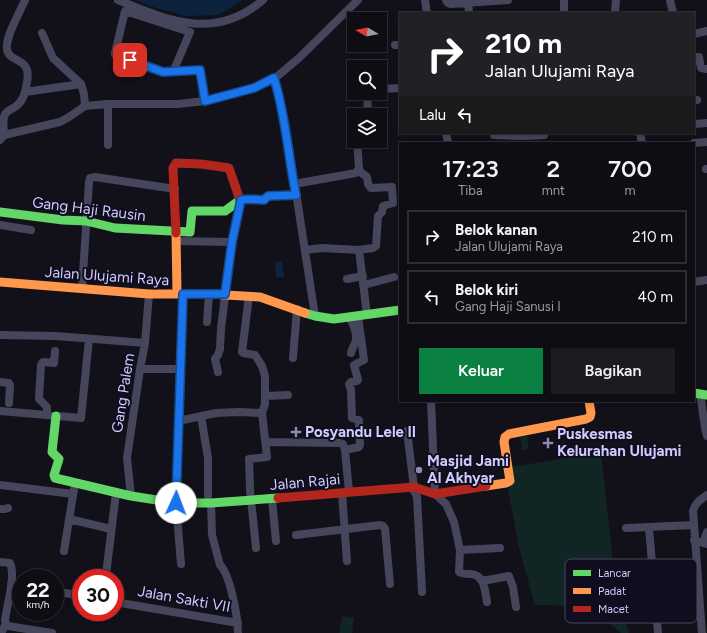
<!DOCTYPE html>
<html lang="id">
<head>
<meta charset="utf-8">
<style>
  :root { --surface:#0e0d14; --page:#1c1b22; --text:#f1f3f6; --muted:#9b9ca0; --line:#2e2d34; --accent:#0b8043 }
  body { margin:0; font-family:Figtree,sans-serif; background:var(--page); color:var(--text); height:100vh; display:flex; flex-direction:column; font-size:15px; white-space:nowrap }
  * { box-sizing:border-box; margin:0 }
  p { font-size:13px; color:var(--muted) }
  .icon { flex:none; width:22px; height:22px; fill:none; stroke:currentColor; stroke-width:2; stroke-linecap:round; stroke-linejoin:round }
  .map { position:relative; flex:1; overflow:hidden }
  .drawer { position:absolute; left:399px; top:142px; width:296px; height:260px; display:flex; flex-direction:column; background:var(--surface); border-radius:0px; box-shadow:0 2px 6px #0003,0 0 0 1px var(--line) }
  .drawer>* { flex:none }
  .banner { position:absolute; left:399px; top:12px; width:296px; height:122px; border-radius:0px; box-shadow:0 2px 6px #0003,0 0 0 1px var(--line); background:#202124; color:#fff; overflow:hidden }
  .needle { width:26px; rotate:279deg }
  .controls { position:absolute; left:347px; top:12px; display:grid; gap:8px }
  .controls a { display:grid; place-items:center; width:40px; height:40px; border-radius:0px; background:var(--surface); box-shadow:0 2px 6px #0003,0 0 0 1px var(--line); font-size:20px }
  .speed { position:absolute; left:12px; top:569px; display:flex; gap:8px; font-size:20px; font-weight:700; text-align:center }
  .speed>* { display:grid; place-content:center; width:52px; height:52px; border-radius:50%; background:var(--surface); box-shadow:0 2px 6px #0003,0 0 0 1px var(--line); line-height:1 }
  .speed small { font-size:10px; font-weight:400 }
  .speed .limit { border:6px solid #d22; background:#fff; color:#111 }
  .pin { position:absolute; display:grid; place-items:center; width:34px; height:34px; color:#fff; margin:-17px; border-radius:8px; box-shadow:0 2px 6px #0006 }
  .me { position:absolute; width:44px; margin:-22px; rotate:2deg; stroke-linejoin:round; filter:drop-shadow(0 0 3px #0008) }
  .turn { display:flex; align-items:center; gap:14px; height:84px; padding:0 20px; font-size:18px }
  .turn .icon { width:52px; height:52px; stroke-width:2.5 }
  .turn b { display:block; font-size:28px; line-height:34px }
  .then { display:flex; align-items:center; height:38px; padding:0 20px; background:#0003; gap:8px; font-size:15px }
  .eta { display:flex; justify-content:space-evenly; align-items:center; height:68px; text-align:center }
  .eta b { font-size:24px; font-weight:600; line-height:28px }
  .action { display:flex; gap:8px; margin-top:auto; padding:8px 20px }
  .action a { flex:1; height:46px; border-radius:0px; background:var(--accent); color:#fff; font-size:16px; font-weight:600; line-height:46px; text-align:center }
  .action a+a { background:var(--page); color:var(--text) }
  ul { padding:0; list-style:none }
  li { display:flex; align-items:center; gap:12px; height:54px; margin:0 8px 6px; padding:0 12px; border:2px solid var(--line); border-radius:0px }
  li div { flex:1 }
  li b { display:block; font-size:15px }
  li em { font-style:normal }
  .map>svg:first-child { display:block }
  .green { fill:#102524 }
  .water { fill:#0d223d }
  .lines { fill:none; stroke-linecap:round; stroke-linejoin:round }
  .street { stroke:#45465b; stroke-width:8 }
  .fast { stroke:#63d668; stroke-width:9 }
  .slow { stroke:#ff974d; stroke-width:9 }
  .jam { stroke:#b3261e; stroke-width:9 }
  .route-casing { stroke:#114b97; stroke-width:10 }
  .route { stroke:#1a73e8; stroke-width:7 }
  .poi-dot { fill:#8c8aae; stroke:#0f0d1e; stroke-width:1.5 }
  .labels { text-anchor:middle; dominant-baseline:central; stroke-width:4; stroke-linejoin:round; paint-order:stroke }
  .street-label { font-size:15px; fill:#cecbfd; stroke:#0f0d1e }
  .poi-label { font-size:15px; font-weight:bold; fill:#cecbfd; stroke:#0f0d1e; text-anchor:start }
  .key { fill:#0f0d1e; stroke:#484661; stroke-width:1 }
  .key-label { font-size:11px; fill:#cecbfd }
</style>
</head>
<body>
<div class="map">
<svg width="707" height="633" viewBox="0 0 707 633">
  <rect width="100%" height="100%" fill="#12111a"/>
  <path class="green" d="M527,436L529,449L522,450L520,437Z
    M601,452L617,599L629,633H621L603,618L573,607L551,605H535L519,548L508,489L512,482V467Z
    M342,616L354,618L352,633H339Z"/>
  <path class="water" d="M135,0H243L218,15L186,16L153,7Z
    M282,261L284,277H276L275,262Z"/>
  <g class="lines">
    <path class="street" d="M118,0C170,21 215,41 263,0
      M425,0L427,13
      M446,0L448,3L450,4L508,0
      M564,0V13
      M670,0L673,13
      M468,2L469,13
      M615,13L616,0
      M42,33L53,58L81,84L84,94L85,106
      M694,34L707,31
      M395,45H400
      M694,57H699L701,68L707,69
      M173,72L190,32L125,11L115,53V55L163,72L199,70L205,101
      M274,79L279,95L287,134L315,316
      M380,89L400,88
      M25,92L81,84
      M367,93L368,115
      M694,100H697
      M108,104V145
      M694,124L707,123
      M446,133L448,143
      M494,133V135L522,136L544,135
      M640,133L642,143
      M4,135C4,129 2,120 5,114C8,110 12,109 15,107C23,102 26,91 27,82C32,56 9,64 7,49C5,37 20,12 25,0
      M0,140L4,135L60,122L69,117L85,106L108,104H178L205,101L254,88L274,79L299,58L358,0
      M694,143L707,142
      M706,169H707
      M358,170L367,177L368,184L371,188L392,187L393,203L383,206L382,212L378,216L376,246L373,248L359,250
      M294,184L356,173L359,168L357,141
      M0,225L31,230
      M176,241L232,242
      M305,250L322,248L359,250L367,315
      M347,279L363,276
      M694,282L707,280
      M364,285L394,277
      M82,289L89,182L90,178L95,177L175,189
      M249,296L242,352L243,353L255,355L262,366L265,376V404L262,413L267,457L249,459L250,490L256,548
      M349,317C353,323 357,333 356,340C355,344 352,348 351,353
      M207,322L209,294
      M0,335L56,336L145,343
      M293,358L297,309
      M140,369H180
      M218,372L215,359L218,355L220,349L221,328L232,242L241,200C249,198 256,200 264,200L268,196L296,195
      M0,382L9,383L10,385L9,403
      M700,394C703,408 703,422 707,436
      M265,396L288,395
      M431,401L435,494L446,504L454,522L460,550L459,572C462,574 466,574 471,574C485,575 485,592 487,602
      M0,411L81,418L89,339
      M47,415V407L39,399L41,365L43,362L54,363L55,351
      M201,416L208,458V496
      M178,421L216,413L239,412L262,413
      M407,431L414,487
      M266,442L340,443L343,444L345,450L349,492
      M345,450L359,447L360,445L359,420L352,418L351,390L349,384L351,382L357,381L358,380L354,365L364,360L358,316
      M0,485L73,494
      M412,488L417,496L422,592
      M342,493L347,561
      M131,496L127,458L140,369L145,343L149,294
      M272,499L276,541
      M211,503L212,535L220,565C230,574 238,618 238,633
      M0,509H5L8,508
      M69,519L111,529
      M626,528L694,525
      M649,528L658,633
      M296,535L380,525L383,526L385,529L390,584
      M694,540L707,544
      M703,543L707,532
      M460,550L500,548
      M64,551L74,489
      M0,562L10,563C16,576 7,605 5,620L6,624
      M181,564L176,503L183,295
      M106,575L116,493
      M482,581L509,576L513,587L516,607
      M11,584L21,585
      M654,590L698,586
      M55,591L81,596
      M115,602L238,623
      M6,624L8,626L52,633
      M1,633L6,624
      M702,633L693,511C695,503 700,500 707,495"/>
    <path class="fast" d="M0,212L63,220L86,221L115,228L190,232L192,211H225L240,200
      M305,313L315,316L334,319L400,310
      M694,393L707,395
      M56,416L52,452L59,459L54,475L55,478L131,496L176,503H211L278,498"/>
    <path class="slow" d="M176,233L177,294
      M0,282L149,294H209L260,297L305,313
      M486,486L506,483L510,481L504,442L505,437L509,434L586,419L590,417L591,413L589,401"/>
    <path class="jam" d="M176,233L173,168L176,163L201,164L229,168L240,200
      M278,498L414,487L435,494L486,486"/>
  </g>
  <g class="lines">
    <defs>
      <path id="route" d="M130,60L163,72L200,70L205,101L254,88L274,78C286,117 288,156 296,195L268,196L264,200C256,200 249,198 241,200L232,242L225,294H183L176,503"/>
    </defs>
    <use href="#route" class="route-casing"/>
    <use href="#route" class="route"/>
  </g>
  <g class="poi-dot">
    <path d="M294 426h4v4h4v4h-4v4h-4v-4h-4v-4h4z"/>
    <path d="M546 437h4v4h4v4h-4v4h-4v-4h-4v-4h4z"/>
    <circle cx="419" cy="470" r="4"/>
  </g>
  <g class="labels">
    <g class="street-label">
      <text transform="translate(89 209) rotate(7)">Gang Haji Rausin</text>
      <text transform="translate(107 276) rotate(4)">Jalan Ulujami Raya</text>
      <text transform="translate(123 393) rotate(-81)">Gang Palem</text>
      <text transform="translate(305 482) rotate(-5)">Jalan Rajai</text>
      <text transform="translate(184 599) rotate(10)">Jalan Sakti VII</text>
    </g>
    <g class="poi-label">
      <text x="305" y="432">Posyandu Lele II</text>
      <text x="557" y="434">Puskesmas<tspan x="557" dy="17">Kelurahan Ulujami</tspan></text>
      <text x="427" y="461">Masjid Jami<tspan x="427" dy="17">Al Akhyar</tspan></text>
    </g>
  </g>
  <rect x="565" y="559" width="132" height="64" rx="6" class="key"/>
  <rect x="573" y="570" width="18" height="6" fill="#63d668"/>
  <rect x="573" y="588" width="18" height="6" fill="#ff974d"/>
  <rect x="573" y="606" width="18" height="6" fill="#b3261e"/>
  <g class="key-label">
    <text x="598" y="577">Lancar</text>
    <text x="598" y="595">Padat</text>
    <text x="598" y="613">Macet</text>
  </g>
</svg>
<div class="controls">
<a><svg class="needle" viewBox="-14 -14 28 28"><path d="M0-13l5 13h-10z" fill="#e53935"/><path d="M0 13l5-13h-10z" fill="#9b9ca0"/></svg></a>
<a><svg class="icon" aria-label="search" viewBox="0 0 24 24"><circle cx="10" cy="10" r="6"/><path d="M15 15l6 6"/></svg></a>
<a><svg class="icon" aria-label="layers" viewBox="0 0 24 24"><path d="M12 4l9 5-9 5-9-5zM3 14l9 5 9-5"/></svg></a>
</div>
<div class="speed"><div>22<small>km/h</small></div><div class="limit">30</div></div>
<div class="pin" style="left:130px;top:60px;background:#d93025"><svg class="icon" aria-label="arrive" viewBox="0 0 24 24"><path d="M6 21V4h12l-3 4 3 4H6"/></svg></div>
<svg class="me" style="left:176px;top:503px" viewBox="-20 -20 40 40"><circle r="19" fill="#fff"/><path d="M0-13L10 11 0 6-10 11z" fill="#1a73e8"/></svg>
<div class="banner">
<div class="turn"><svg class="icon" aria-label="right" viewBox="0 0 24 24"><path d="M7 20v-9h11M14 6l5 5-5 5"/></svg><div><b>210 m</b>Jalan Ulujami Raya</div></div>
<div class="then">Lalu<svg class="icon" aria-label="left" viewBox="0 0 24 24"><path d="M17 20v-9H6M10 6l-5 5 5 5"/></svg></div>
</div>
<section class="drawer">
<div class="eta">
<div><b>17:23</b><p>Tiba</p></div>
<div><b>2</b><p>mnt</p></div>
<div><b>700</b><p>m</p></div>
</div>
<ul>
<li><svg class="icon" aria-label="right" viewBox="0 0 24 24"><path d="M7 20v-9h11M14 6l5 5-5 5"/></svg><div><b>Belok kanan</b><p>Jalan Ulujami Raya</p></div><em>210 m</em></li>
<li><svg class="icon" aria-label="left" viewBox="0 0 24 24"><path d="M17 20v-9H6M10 6l-5 5 5 5"/></svg><div><b>Belok kiri</b><p>Gang Haji Sanusi I</p></div><em>40 m</em></li>
</ul>
<div class="action"><a>Keluar</a><a>Bagikan</a></div>
</section>
</div>
</body>
</html>
